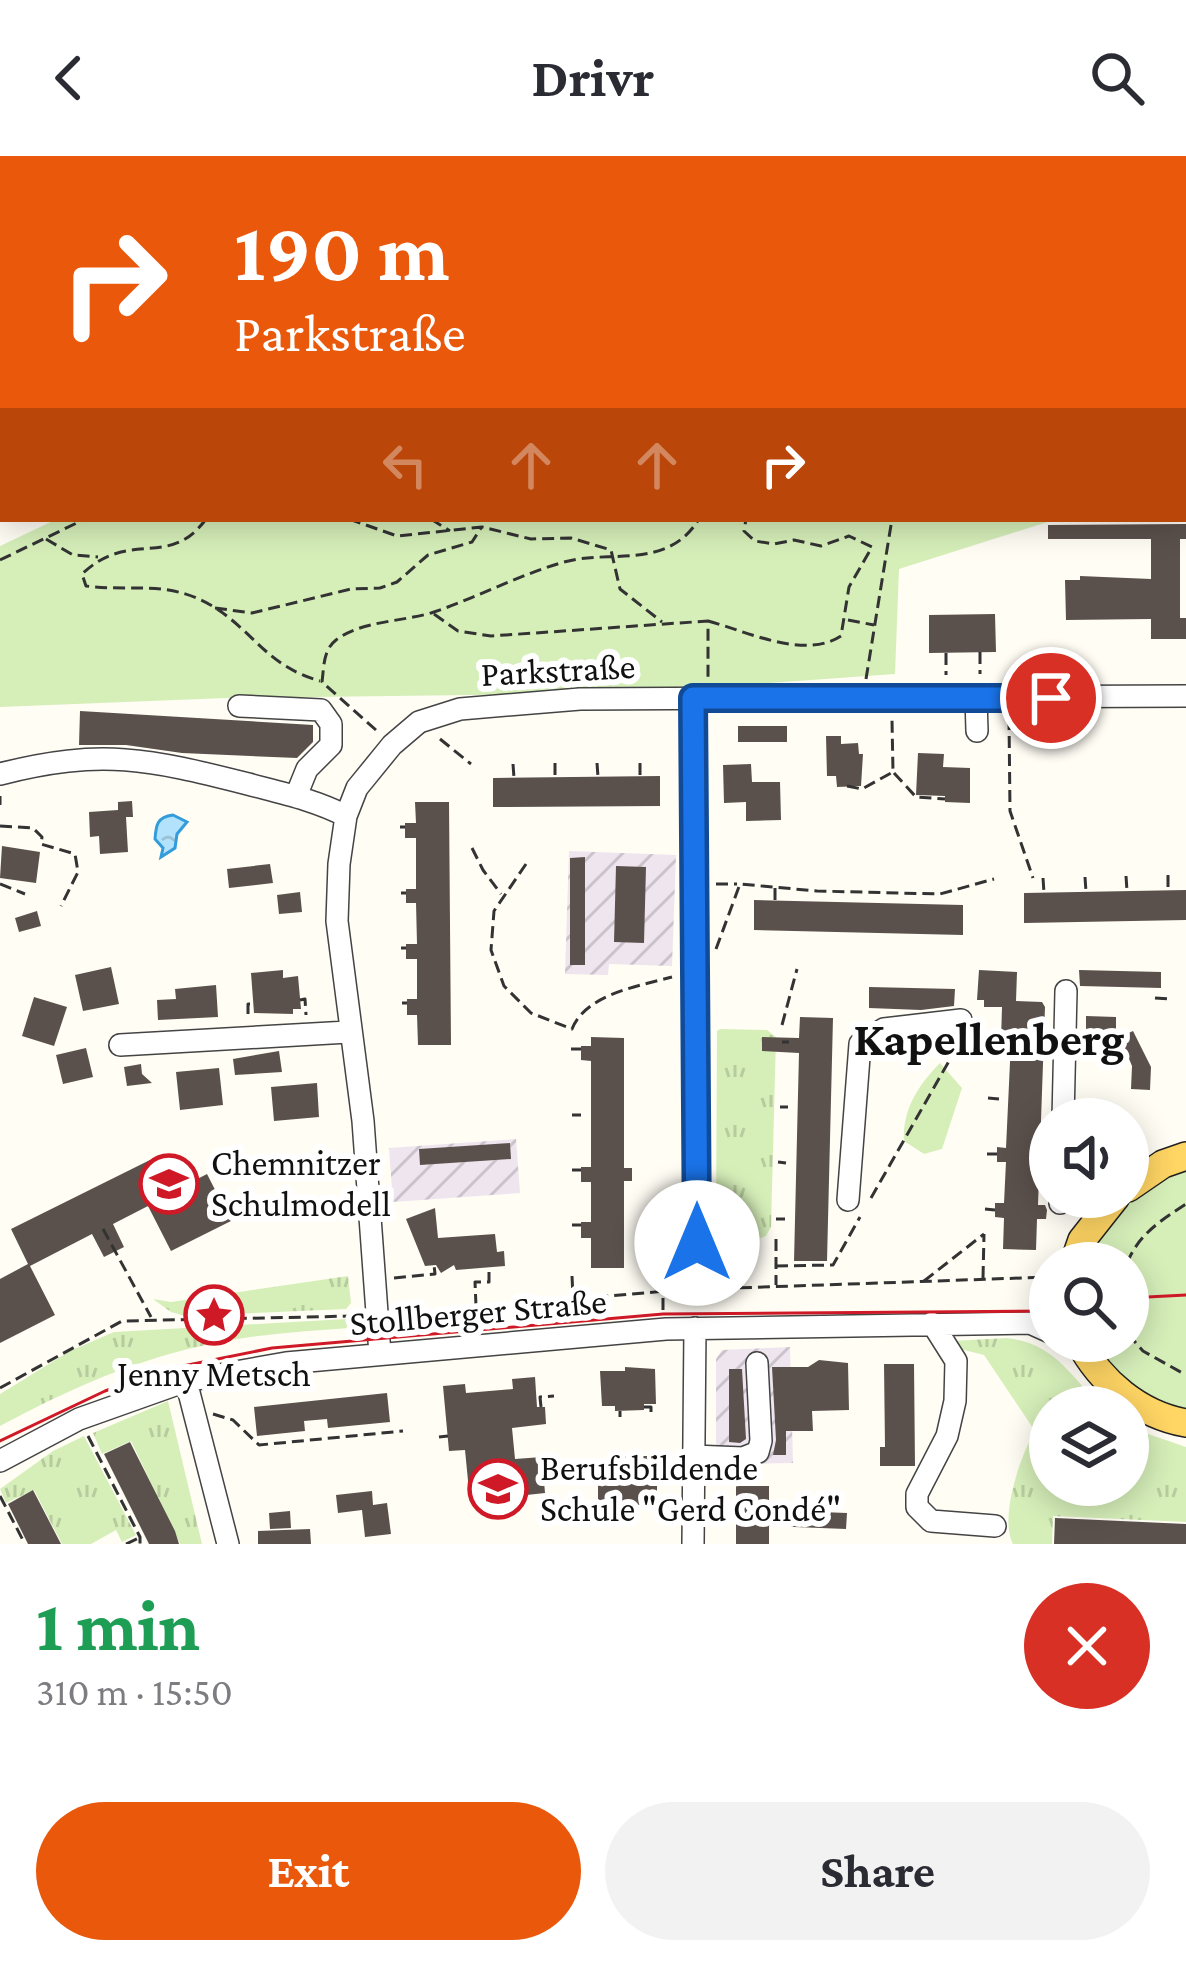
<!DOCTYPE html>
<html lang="en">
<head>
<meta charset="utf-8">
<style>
  :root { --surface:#fff; --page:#f2f2f3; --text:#2b2b33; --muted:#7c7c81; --accent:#ea580c }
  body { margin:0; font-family:"Crimson Pro",serif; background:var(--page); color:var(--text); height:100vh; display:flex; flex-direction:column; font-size:45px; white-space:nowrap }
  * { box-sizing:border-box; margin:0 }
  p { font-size:39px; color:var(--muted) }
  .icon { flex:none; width:66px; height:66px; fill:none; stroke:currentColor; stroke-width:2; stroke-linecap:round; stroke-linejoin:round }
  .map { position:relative; height:1388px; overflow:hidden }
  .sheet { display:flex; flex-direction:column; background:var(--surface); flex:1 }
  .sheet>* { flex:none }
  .hud { position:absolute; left:0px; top:0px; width:1188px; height:366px; box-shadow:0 6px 30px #0003; background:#ea580c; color:#fff; overflow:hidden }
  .buttons { position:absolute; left:1029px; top:942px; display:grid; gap:24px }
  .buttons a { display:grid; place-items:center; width:120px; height:120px; border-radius:50%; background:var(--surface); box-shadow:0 6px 30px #0003; font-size:60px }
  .pin { position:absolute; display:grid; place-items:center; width:102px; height:102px; color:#fff; margin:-51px; border:6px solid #fff; border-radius:50%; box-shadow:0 3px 12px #0007 }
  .me { position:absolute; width:132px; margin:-66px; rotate:0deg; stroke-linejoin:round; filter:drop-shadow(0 0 9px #0008) }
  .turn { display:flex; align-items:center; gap:42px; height:252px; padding:0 36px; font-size:54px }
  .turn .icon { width:156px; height:156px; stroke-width:2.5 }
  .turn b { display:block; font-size:84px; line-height:102px }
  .lanes { display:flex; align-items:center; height:114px; padding:0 36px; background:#0003; justify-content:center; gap:60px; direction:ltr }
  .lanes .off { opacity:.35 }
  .round { display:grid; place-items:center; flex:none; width:126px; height:126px; border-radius:63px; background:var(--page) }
  .summary { display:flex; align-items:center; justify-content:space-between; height:204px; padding:0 36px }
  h1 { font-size:72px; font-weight:700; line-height:90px; color:#1e9e55 }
  .button { display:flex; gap:24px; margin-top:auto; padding:24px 36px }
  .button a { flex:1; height:138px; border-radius:72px; background:var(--accent); color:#fff; font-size:48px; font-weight:700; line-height:138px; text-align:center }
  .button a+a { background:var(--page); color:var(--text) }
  header { display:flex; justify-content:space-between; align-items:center; height:156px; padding:0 36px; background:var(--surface); font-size:54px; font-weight:700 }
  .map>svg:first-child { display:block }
  .industrial { fill:url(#industrial-furrows) }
  .grass { fill:url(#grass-tufts) }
  .park { fill:#d6efb9 }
  .garden { fill:url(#garden-dots) }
  .water { fill:url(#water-ripples); stroke:#339cda; stroke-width:3 }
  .building { fill:#5b514c }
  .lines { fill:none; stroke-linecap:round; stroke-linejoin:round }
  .minor-casing { stroke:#444; stroke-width:24 }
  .major-casing { stroke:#222; stroke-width:30 }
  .path { stroke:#333; stroke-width:3; stroke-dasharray:12 6; stroke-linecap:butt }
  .minor { stroke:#fff; stroke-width:21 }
  .major { stroke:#ffd564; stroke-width:27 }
  .tram { stroke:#d01927; stroke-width:3 }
  .route-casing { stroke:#114b97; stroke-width:30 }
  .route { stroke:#1a73e8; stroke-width:21 }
  .labels { text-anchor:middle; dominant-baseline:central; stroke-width:12; stroke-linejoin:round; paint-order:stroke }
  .street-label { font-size:36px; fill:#111; stroke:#fff }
  .poi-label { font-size:36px; fill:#111; stroke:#fff; text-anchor:start }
  .district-label { font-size:48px; font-weight:bold; fill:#111; stroke:#fff }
</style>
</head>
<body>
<header><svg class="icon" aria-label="back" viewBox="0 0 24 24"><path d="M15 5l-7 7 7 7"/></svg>Drivr<svg class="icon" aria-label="search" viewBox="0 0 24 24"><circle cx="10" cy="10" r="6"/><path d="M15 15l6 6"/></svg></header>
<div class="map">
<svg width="1186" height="1388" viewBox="0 0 1186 1388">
  <defs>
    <pattern id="industrial-furrows" width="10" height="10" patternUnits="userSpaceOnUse" patternTransform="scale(3)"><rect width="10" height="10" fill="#eee5ef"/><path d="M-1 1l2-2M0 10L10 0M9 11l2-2" fill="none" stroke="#cbc3cc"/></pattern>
    <pattern id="grass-tufts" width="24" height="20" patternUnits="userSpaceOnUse" patternTransform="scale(3)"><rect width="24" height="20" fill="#d6efb9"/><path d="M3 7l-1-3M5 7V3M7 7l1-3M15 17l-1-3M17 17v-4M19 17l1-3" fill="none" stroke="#b7cc9e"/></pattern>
    <pattern id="garden-dots" width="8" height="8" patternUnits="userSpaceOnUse" patternTransform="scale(3)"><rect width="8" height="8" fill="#d6efb9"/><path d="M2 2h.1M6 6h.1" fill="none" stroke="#b7cc9e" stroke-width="1.8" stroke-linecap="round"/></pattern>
    <pattern id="water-ripples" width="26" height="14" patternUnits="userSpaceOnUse" patternTransform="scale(3)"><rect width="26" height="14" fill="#b3e3fc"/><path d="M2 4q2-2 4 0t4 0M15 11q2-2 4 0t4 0" fill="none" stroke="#99c2d7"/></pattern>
  </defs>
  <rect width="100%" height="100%" fill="#fffdf4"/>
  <path class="industrial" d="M569,695L676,699L672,810L609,808L608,819L565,818Z
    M516,983L520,1037L393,1046L389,992Z
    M790,1191L793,1307L716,1308V1203L722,1194Z"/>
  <path class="grass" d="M720,873L767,874L776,881L771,1071L766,1080L732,1092L730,1079L716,1064L717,875Z
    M686,1099L710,1106L724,1104L723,1127H686Z
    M348,1120L351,1147L346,1153L185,1160L171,1156L153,1143L171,1146Z
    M363,1162V1171C314,1175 264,1177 216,1187C138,1202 69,1233 0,1270V1238L70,1195L114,1176Z
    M1007,1182C1056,1188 1069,1219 1102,1251H1050V1329H1128V1271L1186,1291V1366L1053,1360L1052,1388H1013C999,1362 1020,1300 1035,1275L984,1199L960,1193L952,1185Z
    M168,1245L202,1388H180L131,1285L102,1298L93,1277Z
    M84,1280L136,1379L122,1386L116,1374L91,1388H62L34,1334L6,1347L0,1333L53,1295Z"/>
  <path class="park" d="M828,0H1038L1040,3H824Z
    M57,363H1057L899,413L895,518L632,537L226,542L0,551V390Z
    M940,907L962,932L942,993L924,998L904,985C902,954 919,928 940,907Z
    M1186,1000V1267L1172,1264L1082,1185H1128V1107H1074L1088,1074Z"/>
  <path class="garden" d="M180,0H377V2L183,3Z
    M1038,0H1186V115L1185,3Z"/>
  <path class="water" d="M173,659L187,666L177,678L175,692L161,701L163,692L155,683C156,669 157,661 173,659Z"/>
  <path class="building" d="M1186,368V383H1180V462H1186V483H1151V463L1066,464L1065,424H1080V420L1151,423V383H1048V369Z
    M995,458L996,496L929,497V459Z
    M80,555L313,569V586L297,602L182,597L126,589H79Z
    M738,570H787V586H738Z
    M826,580H841V588L858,587L859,598H863L861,630L837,631L836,620H827Z
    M918,597L944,598L943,611L970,612V647L945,646V640L916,639Z
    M751,608L752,626H780L781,664L746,665V646L724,647L723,609Z
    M660,620V650L493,651V622Z
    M132,645L133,661H126L128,696L100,698L99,680L90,681L89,656L118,654V646Z
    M415,646H449L451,889H418L417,859H407V843H417V803H406V788H417L416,747H406V733H416V682H405V667H416Z
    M2,690L40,696L36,727L0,722Z
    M585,701V809H570V702Z
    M270,708L273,727L229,732L227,713Z
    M616,710L646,711L644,787L614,786Z
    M1186,734V764L1024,767V737Z
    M300,736L302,756L279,758L277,739Z
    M754,744L963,749V779L754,774Z
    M37,755L41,770L19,776L15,762Z
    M111,811L119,848L83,855L75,819Z
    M283,814V822L298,820L301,853H293V858L254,857L251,817Z
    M979,814L1017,816L1016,845L1042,846L1045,851L1038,1049H1045L1047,1054L1046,1063H1037L1036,1094L1003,1093L1004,1062L995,1061V1047H1004L1006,1006H997V991L1006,992L1011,885L1001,884L1002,851H984V844H977Z
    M1079,814L1161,816V832L1080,830Z
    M216,829L218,861L158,864L157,844L176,843L175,833Z
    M869,831L955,833L954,850L921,854L869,852Z
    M34,841L67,851L54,890L22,880Z
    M1086,860L1116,861V876L1086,875Z
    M800,861L833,862L827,1105H794L799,897L762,895V881L799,882Z
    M1133,875L1151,911L1150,934L1131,933L1132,910L1120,881Z
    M591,881L624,882V1012H632V1025H624V1112H591V1082H581V1066H591V1026H581V1011H591V905L581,904V890H591Z
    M86,892L93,921L63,928L56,899Z
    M279,895L282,916L235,919L233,903Z
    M141,908L142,918L152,927L127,930L124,911Z
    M219,912L223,949L180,954L176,916Z
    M317,927L319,961L274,965L271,931Z
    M510,987L511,1003L420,1009L419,993Z
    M158,1000L176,1034L207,1018L231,1065L171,1095L148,1050L113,1068L124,1091L104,1101L92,1078L30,1110L55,1159L0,1187V1123L28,1108L11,1073Z
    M435,1052L438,1082L495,1078L497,1096L504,1095L505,1110L456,1114L454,1109L441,1117L436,1109L425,1110L406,1063Z
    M819,1204L848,1207L849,1254L812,1255L813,1275H786V1299H773L776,1284L772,1211H808Z
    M884,1208H914L915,1310H880V1291H885Z
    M625,1211L655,1213L656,1248H644V1254L615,1255V1250H602L600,1215H625Z
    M729,1213H742L746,1283L740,1287L729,1286Z
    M535,1221L537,1251H545L546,1268L512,1272L515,1303L542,1301L545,1337L470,1345L465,1294L449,1295L443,1230L465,1228L466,1237L513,1233L512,1223Z
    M387,1237L390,1266L328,1272L327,1263L304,1265L305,1275L257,1280L254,1251Z
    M130,1286L175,1375L179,1388H149L104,1298Z
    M614,1300H657V1344H643V1349H598V1321H614Z
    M736,1330H769V1354L847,1357L846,1373L769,1370V1388H736Z
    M33,1334L61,1388H28L8,1348Z
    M372,1335L373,1349L387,1347L391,1378L365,1381L362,1354L338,1357L336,1339Z
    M290,1355L291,1372L270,1373L269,1357Z
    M1055,1362L1186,1368V1388H1054Z
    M310,1373L311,1388H258V1375Z"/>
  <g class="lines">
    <defs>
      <path id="minor" d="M398,0V3
        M0,165L3,164
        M1185,262H1186
        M693,542L697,1087
        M976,542L977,575
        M239,550L321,554L331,568V589L307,613L296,640
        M0,618C102,592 149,603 248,628C282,637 315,644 346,660
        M120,889L348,876
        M1063,963L1066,835
        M848,1044L860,888L884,873L961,864
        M1060,1047V1041
        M932,1167L956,1205L955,1245L947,1280L917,1338V1351L931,1365L995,1370
        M380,1198L363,965L337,765L339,708L346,660L357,632L392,589L419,566L460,553L580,543L1186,540
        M186,1225L228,1388
        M693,1300L743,1302L758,1296L761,1285L757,1207
        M0,1305L79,1263L186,1225L286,1207L666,1173L1030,1167L1050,1176
        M693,1388L695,1172"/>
      <path id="major" d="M1128,1032L1163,1008L1186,1000
        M1074,1107L1082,1084L1116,1041
        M1079,1185C1100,1226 1140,1259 1186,1267"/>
    </defs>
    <use href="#minor" class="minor-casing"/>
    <use href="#major" class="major-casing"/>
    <path class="path" d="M855,0L860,3
      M1029,0V3
      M801,3L806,0
      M1185,203H1186
      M206,363C169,414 131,372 82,418L86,430C132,436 168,423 214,451C255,477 267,510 320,525
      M349,363L397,380L482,371L531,383L571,382L611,394L620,433L662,466
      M431,363L450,375
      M46,383L73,399L98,401
      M0,404L85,363
      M215,452L252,457L351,433L380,432L397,426L428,399L472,386L481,372
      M434,458L458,475L491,480L708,465V522
      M848,464L874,469
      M708,465C746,475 804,504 841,480L849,431L872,391L849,380L821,390L794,384L774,388L755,385L744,375L746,363
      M980,496V518
      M946,497V519
      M866,523L892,363
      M1009,562L1010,655L1033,722
      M376,574L322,526C324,511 323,494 336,484C362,464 404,466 434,456C478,441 519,419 564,406C610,393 667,415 699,363
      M440,583L471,608
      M555,607V622
      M597,607L598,621
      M640,607V621
      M513,608L514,622
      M894,617L916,641L945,643
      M847,630L862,633L893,616L892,564
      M0,640V649
      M0,670L33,672L42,681L41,688L75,698L78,716L61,750
      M400,671H405
      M472,692L483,714L501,738
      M526,708L494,755L491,794L504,830L531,857L572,873C586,838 639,830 672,821
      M1168,719V734
      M1126,720L1127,735
      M1085,721L1086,736
      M1043,722L1044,737
      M0,728L25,738
      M716,728H737
      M401,737H406
      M775,744V730
      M401,792H406
      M716,793L740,728L817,735L940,738L994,723
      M1155,842L1169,843
      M300,844L305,843L306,859
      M402,847H407
      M248,858V848H253
      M782,869L797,813
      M990,877L1001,878
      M782,886H789
      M571,893H581
      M988,942L999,943
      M780,951H788
      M572,959H581
      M987,998H997
      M778,1006L786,1007
      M572,1014H581
      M871,1042L961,884
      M985,1053L995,1054
      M776,1063H785
      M572,1069H581
      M103,1073L151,1161
      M776,1083V1129
      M1127,1107C1139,1078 1160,1065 1186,1048
      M776,1110L833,1109L860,1061
      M572,1120L573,1141
      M394,1122L435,1118L434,1109
      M983,1122L984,1078
      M924,1125L984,1078
      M727,1132L728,1098
      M678,1133L680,1101
      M476,1150L475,1126H489V1111
      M663,1154V1135
      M399,1158L678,1134L1050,1121
      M1128,1178L1143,1195L1186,1219
      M0,1232L122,1165L354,1160
      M541,1251L540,1241L554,1240
      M644,1251H651V1260
      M620,1255V1261
      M213,1258L233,1264L259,1289L403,1275
      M88,1280L140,1381V1388
      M439,1281L448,1280
      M0,1340L25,1388
      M126,1388L139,1382"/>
    <use href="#minor" class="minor"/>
    <use href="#major" class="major"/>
    <path class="tram" d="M1128,1142L1186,1139
      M0,1285L105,1235L163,1214L272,1192L663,1158L1050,1155"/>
  </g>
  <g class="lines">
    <defs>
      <path id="route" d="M697,1087L693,542H1051"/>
    </defs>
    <use href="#route" class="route-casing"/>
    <use href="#route" class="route"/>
  </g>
  <defs>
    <symbol id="school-ring" viewBox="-11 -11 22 22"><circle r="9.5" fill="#fff" stroke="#d01927" stroke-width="1.5"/><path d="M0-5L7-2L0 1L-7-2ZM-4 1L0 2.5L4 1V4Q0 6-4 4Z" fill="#d01927"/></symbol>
    <symbol id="sight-ring" viewBox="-11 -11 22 22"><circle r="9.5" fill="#fff" stroke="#d01927" stroke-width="1.5"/><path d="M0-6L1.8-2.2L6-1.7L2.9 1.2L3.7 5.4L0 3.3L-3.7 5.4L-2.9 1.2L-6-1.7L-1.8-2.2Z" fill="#d01927"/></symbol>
    <symbol id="university-ring" viewBox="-11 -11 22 22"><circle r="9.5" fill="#fff" stroke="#d01927" stroke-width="1.5"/><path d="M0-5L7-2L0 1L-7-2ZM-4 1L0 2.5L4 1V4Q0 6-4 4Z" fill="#d01927"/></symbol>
  </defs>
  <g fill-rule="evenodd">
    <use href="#school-ring" x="136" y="995" width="66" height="66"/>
    <use href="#sight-ring" x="181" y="1126" width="66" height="66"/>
    <use href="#university-ring" x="465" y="1300" width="66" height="66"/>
  </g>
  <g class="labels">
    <g class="street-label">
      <text transform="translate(558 514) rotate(-3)">Parkstraße</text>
      <text transform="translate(478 1156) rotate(-5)">Stollberger Straße</text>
    </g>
    <g class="poi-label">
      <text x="211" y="1007">Chemnitzer<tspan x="211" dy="41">Schulmodell</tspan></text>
      <text x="214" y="1218" text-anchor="middle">Jenny Metsch</text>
      <text x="540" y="1312">Berufsbildende<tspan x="540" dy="41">Schule "Gerd Condé"</tspan></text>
    </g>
    <g class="district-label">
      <text x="989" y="882">Kapellenberg</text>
    </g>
  </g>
</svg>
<div class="buttons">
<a><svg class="icon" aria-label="sound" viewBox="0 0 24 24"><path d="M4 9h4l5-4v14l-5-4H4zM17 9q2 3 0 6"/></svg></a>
<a><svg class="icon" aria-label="search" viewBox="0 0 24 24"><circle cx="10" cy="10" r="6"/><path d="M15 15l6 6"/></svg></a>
<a><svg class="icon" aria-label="layers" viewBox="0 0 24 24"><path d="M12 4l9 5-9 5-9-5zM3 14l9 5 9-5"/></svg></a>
</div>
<div class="pin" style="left:1051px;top:542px;background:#d93025"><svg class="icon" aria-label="arrive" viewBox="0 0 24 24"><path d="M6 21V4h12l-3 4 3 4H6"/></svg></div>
<svg class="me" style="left:697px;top:1087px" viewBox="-20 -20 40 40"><circle r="19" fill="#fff"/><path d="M0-13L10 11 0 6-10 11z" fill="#1a73e8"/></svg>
<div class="hud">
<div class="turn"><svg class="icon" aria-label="right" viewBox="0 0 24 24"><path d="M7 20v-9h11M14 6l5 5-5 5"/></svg><div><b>190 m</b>Parkstraße</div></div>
<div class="lanes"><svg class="icon off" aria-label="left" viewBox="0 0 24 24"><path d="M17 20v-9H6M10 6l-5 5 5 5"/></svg><svg class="icon off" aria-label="ahead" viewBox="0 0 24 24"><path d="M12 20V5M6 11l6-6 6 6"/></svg><svg class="icon off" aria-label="ahead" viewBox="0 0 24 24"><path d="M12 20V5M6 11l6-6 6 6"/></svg><svg class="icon" aria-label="right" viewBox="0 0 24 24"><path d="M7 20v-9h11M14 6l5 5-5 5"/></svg></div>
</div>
</div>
<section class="sheet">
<div class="summary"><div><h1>1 min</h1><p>310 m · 15:50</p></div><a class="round" style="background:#d93025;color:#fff"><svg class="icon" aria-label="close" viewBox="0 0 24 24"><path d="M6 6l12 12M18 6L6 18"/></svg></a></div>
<div class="button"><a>Exit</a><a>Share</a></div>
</section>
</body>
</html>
